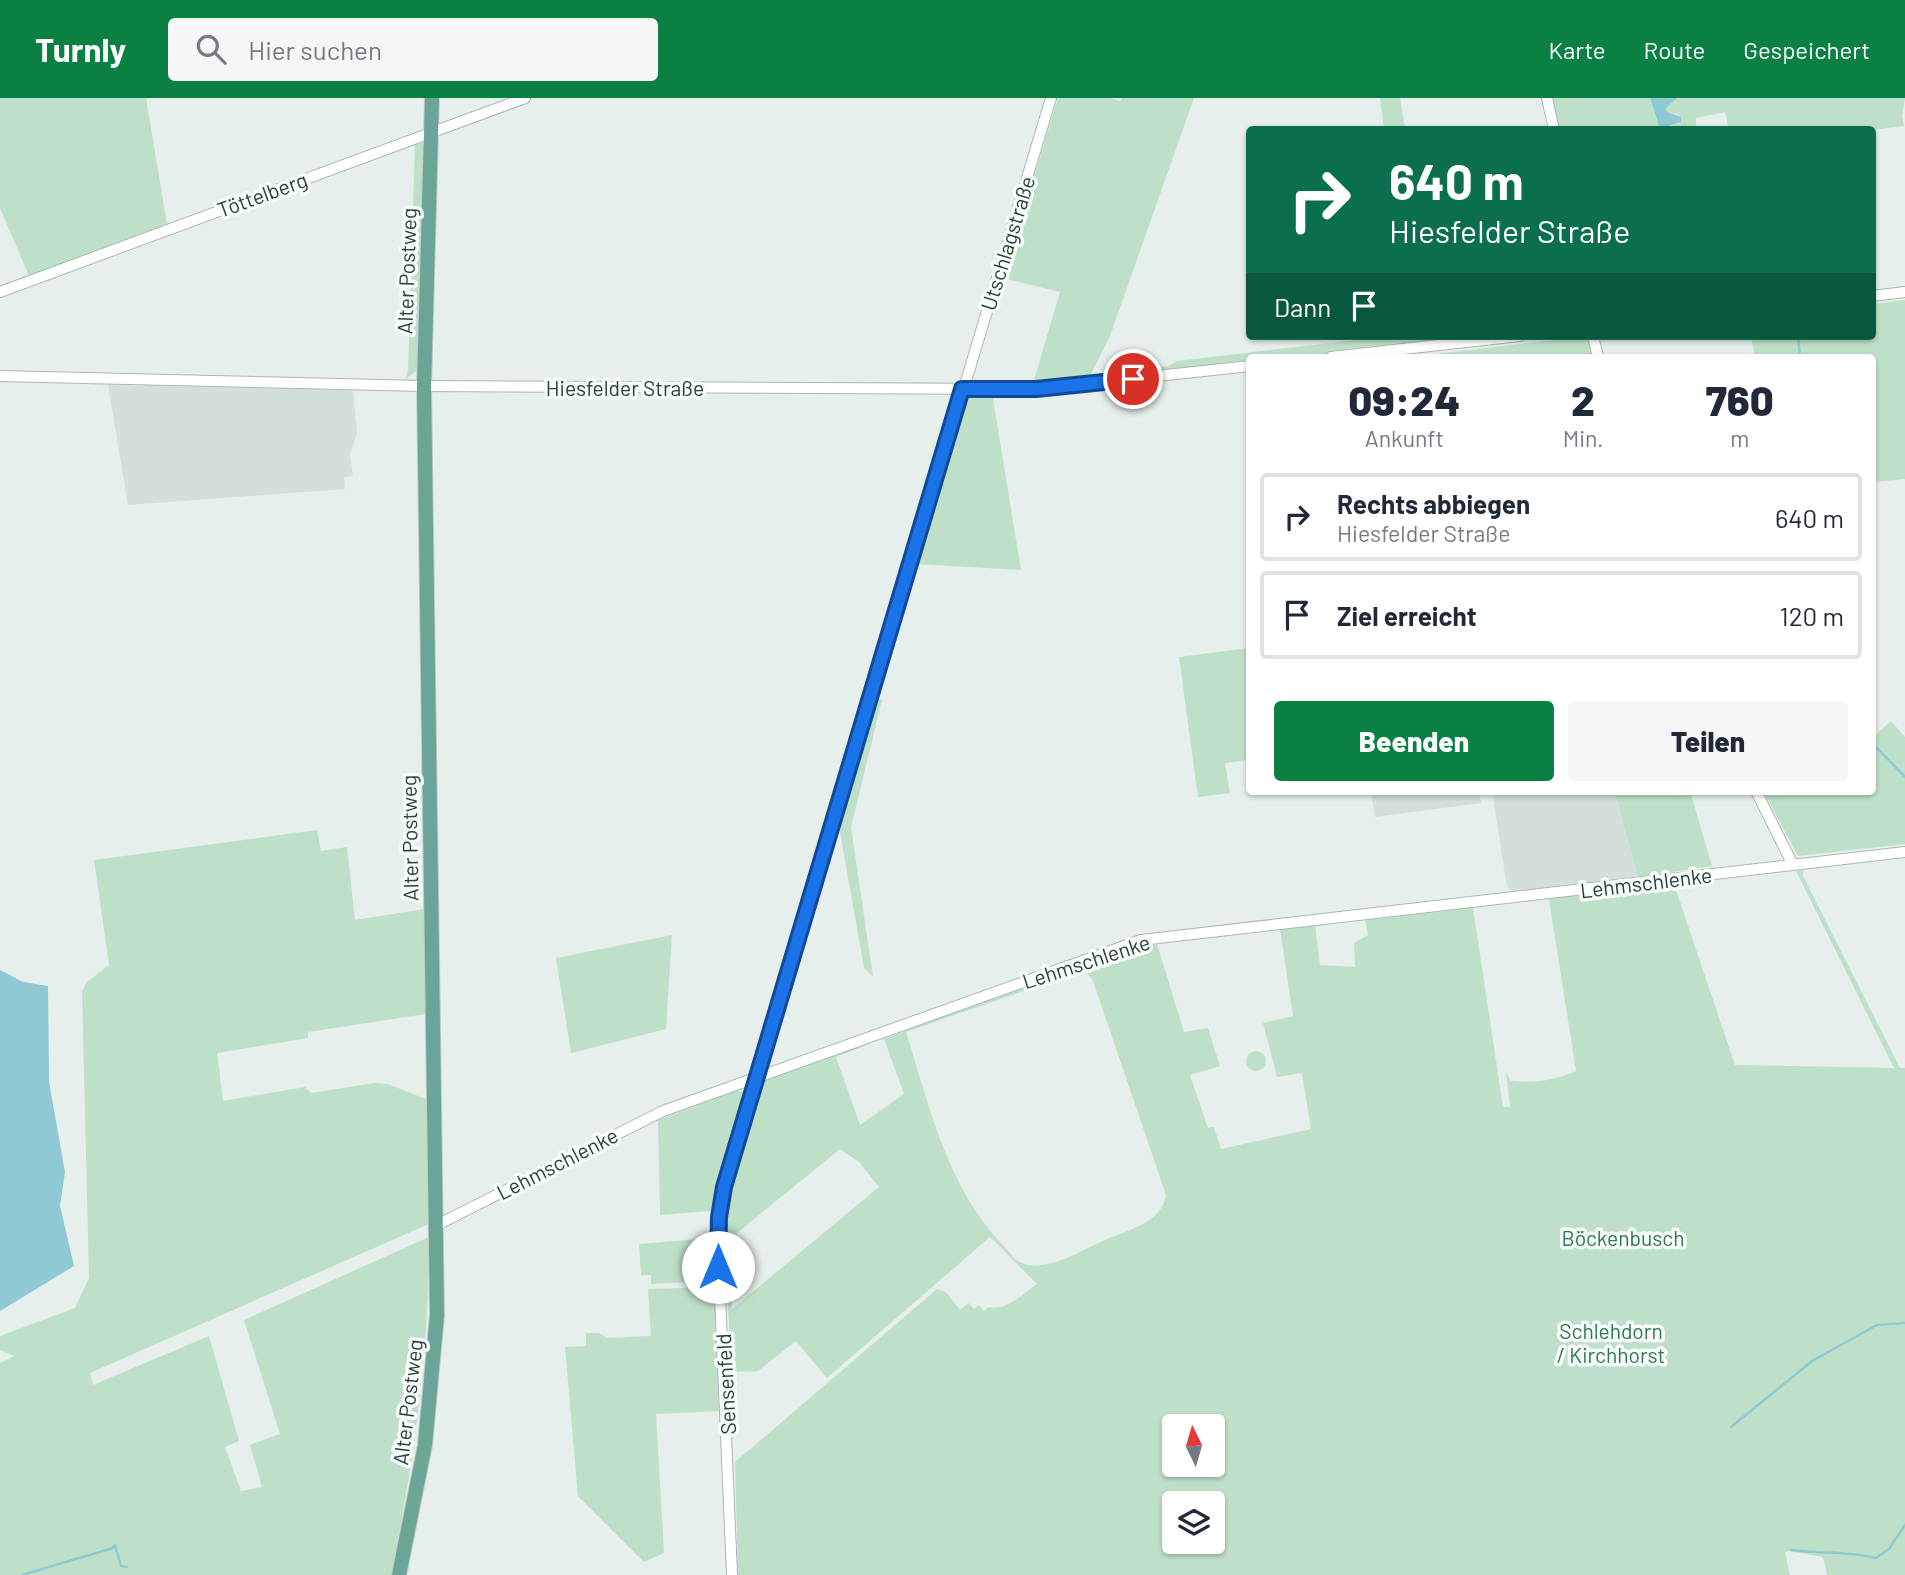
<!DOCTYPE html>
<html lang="de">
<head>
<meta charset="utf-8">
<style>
  :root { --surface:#fff; --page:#f6f6f7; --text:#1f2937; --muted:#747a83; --line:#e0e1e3; --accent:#0b8043 }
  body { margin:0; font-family:Barlow,sans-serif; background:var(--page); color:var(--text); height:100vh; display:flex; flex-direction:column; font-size:26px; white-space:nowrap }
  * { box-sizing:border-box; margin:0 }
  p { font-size:23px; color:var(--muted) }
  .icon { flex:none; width:38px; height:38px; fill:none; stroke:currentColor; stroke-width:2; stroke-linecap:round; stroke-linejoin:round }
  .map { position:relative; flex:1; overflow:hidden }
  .sheet { position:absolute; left:1246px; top:256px; width:630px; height:441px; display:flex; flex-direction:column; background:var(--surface); border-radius:7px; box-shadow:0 2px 5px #0004 }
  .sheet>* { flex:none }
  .hud { position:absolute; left:1246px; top:28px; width:630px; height:214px; border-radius:7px; box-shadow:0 2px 5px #0004; background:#0b6e4f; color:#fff; overflow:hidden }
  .needle { width:46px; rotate:355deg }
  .controls { position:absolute; left:1162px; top:1316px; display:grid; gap:14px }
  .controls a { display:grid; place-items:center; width:63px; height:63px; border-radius:7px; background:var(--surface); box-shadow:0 2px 5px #0004; font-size:35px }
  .pin { position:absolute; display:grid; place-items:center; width:60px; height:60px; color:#fff; margin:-30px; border:4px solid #fff; border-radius:50%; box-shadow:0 2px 7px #0007 }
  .me { position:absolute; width:77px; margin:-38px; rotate:0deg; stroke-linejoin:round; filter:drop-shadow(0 0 5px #0008) }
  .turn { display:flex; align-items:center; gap:24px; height:147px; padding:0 28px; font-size:32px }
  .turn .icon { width:91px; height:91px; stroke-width:2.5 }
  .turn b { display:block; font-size:49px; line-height:60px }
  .then { display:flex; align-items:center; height:66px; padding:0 28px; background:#0003; gap:14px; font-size:26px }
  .eta { display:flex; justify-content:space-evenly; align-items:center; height:119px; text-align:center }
  .eta b { font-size:42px; font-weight:800; line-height:49px }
  .button { display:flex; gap:14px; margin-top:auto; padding:14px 28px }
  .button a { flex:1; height:80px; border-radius:7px; background:var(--accent); color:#fff; font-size:28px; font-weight:800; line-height:80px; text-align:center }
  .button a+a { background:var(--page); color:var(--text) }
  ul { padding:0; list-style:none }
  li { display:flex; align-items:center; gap:21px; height:88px; margin:0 14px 10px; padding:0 14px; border:4px solid var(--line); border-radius:7px }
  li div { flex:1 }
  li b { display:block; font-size:26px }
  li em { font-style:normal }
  header { display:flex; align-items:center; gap:42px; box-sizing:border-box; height:98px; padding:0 35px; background:var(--accent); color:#fff }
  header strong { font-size:33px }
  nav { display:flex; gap:38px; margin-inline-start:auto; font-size:24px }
  .search { width:490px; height:63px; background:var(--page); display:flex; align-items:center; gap:18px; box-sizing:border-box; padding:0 24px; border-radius:7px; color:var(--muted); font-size:26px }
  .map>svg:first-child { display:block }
  .built { fill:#d4dfda }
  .green { fill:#bfe0c8; fill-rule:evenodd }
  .water { fill:#8ec9d4 }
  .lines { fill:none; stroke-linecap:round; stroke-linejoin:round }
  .stream { stroke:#8ec9d4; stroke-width:2.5 }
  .minor-casing { stroke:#a8b8b2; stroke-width:12 }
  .major-casing { stroke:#c2cac8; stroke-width:16 }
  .minor { stroke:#fff; stroke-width:10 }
  .major { stroke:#6aa596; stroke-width:14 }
  .route-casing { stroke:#114b97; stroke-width:18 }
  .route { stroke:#1a73e8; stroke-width:12 }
  .labels { text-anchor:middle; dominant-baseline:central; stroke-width:7; stroke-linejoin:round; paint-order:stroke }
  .street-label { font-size:21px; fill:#24423a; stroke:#f7fbf9 }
  .park-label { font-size:21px; fill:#2d7a4b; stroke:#f7fbf9 }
</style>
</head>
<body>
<header>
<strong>Turnly</strong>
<div class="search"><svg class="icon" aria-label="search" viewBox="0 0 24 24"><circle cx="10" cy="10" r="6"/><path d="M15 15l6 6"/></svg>Hier suchen</div>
<nav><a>Karte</a><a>Route</a><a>Gespeichert</a></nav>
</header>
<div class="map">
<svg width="1905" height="1477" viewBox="0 0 1905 1477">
  <rect width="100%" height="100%" fill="#e6efeb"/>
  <path class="built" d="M108,287L353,292L357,335L350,357L353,378L344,379L345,391L128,407Z
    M1371,693H1479L1481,705L1375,719Z
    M1492,693H1614L1638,779L1513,793L1507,789Z"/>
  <path class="green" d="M0,0H146L167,126L29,178L0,110Z
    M1058,0H1110L1120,3L1122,0H1194L1110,238L1090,278L1168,268L1177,263L1390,238H1443L1447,242L1298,259H1250L1249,265L1091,283L1089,278L1034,282L1060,194L1003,180Z
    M1380,0H1400L1405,31H1384Z
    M1553,0H1650L1660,31H1559Z
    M1677,0H1905L1902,18L1904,28L1873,32L1729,31L1725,14L1696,20V31L1661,32L1681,24L1679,17L1667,14L1666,10Z
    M420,44L424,47L419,265L416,273L405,282L408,272L415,45Z
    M1905,202V381L1876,384L1872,359V259H1755L1751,238H1872L1873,206Z
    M1588,238L1594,259H1411Z
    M962,295H992L1021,472L913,466Z
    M1249,550V662L1225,665L1230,695L1198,699L1179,559Z
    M876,601L882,602L851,729L873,879L864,870L839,728Z
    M1891,623L1905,639V746L1798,758L1763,693H1872L1873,639Z
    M1628,693H1690L1712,768L1638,779L1615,696Z
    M317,732L321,753L347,749L355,822L424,811L426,916L308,934V940L217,955L223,1003L305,989L311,995L374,985L388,986L428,1002L431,1125L90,1275L93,1287L209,1238L239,1343L225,1349L241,1393L262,1389L250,1347L280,1336L244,1222L429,1139C429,1254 414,1364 391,1477H0V1265L14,1258L0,1252V1238L75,1210L89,1180L82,893L87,884L109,867L94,762Z
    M1804,772L1803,778L1900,970H1905V1477H1827L1823,1459L1789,1453L1785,1454L1790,1477H738L735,1364L937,1191L946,1194L960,1212L969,1205L974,1211L979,1207L984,1213L989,1209C1008,1213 1022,1196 1037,1186L990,1139L827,1280L796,1243L758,1273L732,1274L725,1163L728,1095L761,985L765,981L864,943L869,946L836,959L860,1027L904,996L884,941L1089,863L1092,868L1157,846L1184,934L1208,930L1220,968L1190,977L1208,1030L1214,1029L1221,1051L1311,1031L1302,975L1277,979L1263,925L1293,918L1280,831L1315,827L1320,867L1355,869L1354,845L1368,837L1365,822L1473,810L1503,1009H1510L1506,974L1511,983C1535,985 1554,983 1576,973L1549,801L1674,786L1735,967L1894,970L1796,773ZM1081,873L1087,875L1093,883L1166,1097C1162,1125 1127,1132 1105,1142C1083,1151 1044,1177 1020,1164C1013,1161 1007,1150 1001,1145C947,1088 929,1007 906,934ZM840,1051L859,1064L879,1089L732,1211V1139ZM1174,1328H1213V1367H1174ZM1174,1405H1213V1444H1174Z
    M672,837L666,931L571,955L556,860Z
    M1246 963a10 10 0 1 1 20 0a10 10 0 1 1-20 0Z
    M738,992L744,995L710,1113L660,1117L658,1022Z
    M711,1140L713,1183L651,1186V1177H641L639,1146Z
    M714,1189L719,1313L656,1316L664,1455L644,1464L578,1398L565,1249L586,1248V1235H599L607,1240L651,1238L648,1191Z"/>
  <path class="water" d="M1650,0H1677L1666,10L1667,14L1681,19V24L1660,31Z
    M0,872L23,884L48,888L49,984L65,1074L60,1108L74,1168L0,1213Z"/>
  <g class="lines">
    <path class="stream" d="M1798,238L1800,259
      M1872,645L1905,679
      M1731,1329L1812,1263L1877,1227L1905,1225
      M1791,1452C1820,1456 1849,1453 1876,1460L1889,1451L1905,1427
      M22,1477L113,1450L115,1447L121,1468L127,1469"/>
    <defs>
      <path id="minor" d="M1547,0L1554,32
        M0,194L525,0
        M1872,198L1905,194
        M1593,238L1598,259
        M1331,259L1520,238
        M0,278L424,288L1036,291L1250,268
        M1756,693L1793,767
        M437,1127L663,1013L1141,842L1905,754
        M732,1477L718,1152L724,1089L1051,0"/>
      <path id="major" d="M399,1477L425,1347L437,1217L424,288L432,0"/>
    </defs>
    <use href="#minor" class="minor-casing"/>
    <use href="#major" class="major-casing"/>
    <use href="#minor" class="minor"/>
    <use href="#major" class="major"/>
  </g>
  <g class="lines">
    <defs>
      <path id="route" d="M718,1169L719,1119L724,1089L962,291H1036L1133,281"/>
    </defs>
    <use href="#route" class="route-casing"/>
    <use href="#route" class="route"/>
  </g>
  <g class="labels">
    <g class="street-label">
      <text transform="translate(262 96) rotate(-20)">Töttelberg</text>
      <text transform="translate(1007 145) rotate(-73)">Utschlagstraße</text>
      <text transform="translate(406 173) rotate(-88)">Alter Postweg</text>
      <text x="625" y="289">Hiesfelder Straße</text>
      <text transform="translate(409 740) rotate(-91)">Alter Postweg</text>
      <text transform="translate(1646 784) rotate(-7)">Lehmschlenke</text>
      <text transform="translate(1086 863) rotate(-18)">Lehmschlenke</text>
      <text transform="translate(557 1065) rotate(-27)">Lehmschlenke</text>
      <text transform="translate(725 1286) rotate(-93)">Sensenfeld</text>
      <text transform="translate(407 1304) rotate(-83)">Alter Postweg</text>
    </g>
    <g class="park-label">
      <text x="1623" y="1139">Böckenbusch</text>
      <text x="1611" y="1232">Schlehdorn<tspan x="1611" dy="24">/ Kirchhorst</tspan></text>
    </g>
  </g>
</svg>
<div class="controls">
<a><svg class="needle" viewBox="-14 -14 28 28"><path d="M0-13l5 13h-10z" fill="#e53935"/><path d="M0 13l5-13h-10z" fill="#747a83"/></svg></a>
<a><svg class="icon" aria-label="layers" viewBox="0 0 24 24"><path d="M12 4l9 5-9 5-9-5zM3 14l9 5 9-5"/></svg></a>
</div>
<div class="pin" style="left:1133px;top:281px;background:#d93025"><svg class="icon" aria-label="arrive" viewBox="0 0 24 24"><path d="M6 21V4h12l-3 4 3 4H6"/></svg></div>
<svg class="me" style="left:718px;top:1169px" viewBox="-20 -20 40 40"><circle r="19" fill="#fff"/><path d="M0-13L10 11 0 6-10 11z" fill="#1a73e8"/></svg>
<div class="hud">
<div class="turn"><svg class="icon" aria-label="right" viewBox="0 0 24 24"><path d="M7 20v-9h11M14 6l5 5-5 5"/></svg><div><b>640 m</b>Hiesfelder Straße</div></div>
<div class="then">Dann<svg class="icon" aria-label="arrive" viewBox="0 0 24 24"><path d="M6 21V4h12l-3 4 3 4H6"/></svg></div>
</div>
<section class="sheet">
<div class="eta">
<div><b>09:24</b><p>Ankunft</p></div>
<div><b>2</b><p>Min.</p></div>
<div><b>760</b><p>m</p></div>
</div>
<ul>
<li><svg class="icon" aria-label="right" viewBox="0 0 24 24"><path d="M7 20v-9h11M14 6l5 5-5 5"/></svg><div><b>Rechts abbiegen</b><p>Hiesfelder Straße</p></div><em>640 m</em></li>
<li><svg class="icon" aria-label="arrive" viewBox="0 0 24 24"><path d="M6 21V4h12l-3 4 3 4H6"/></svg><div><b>Ziel erreicht</b></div><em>120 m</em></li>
</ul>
<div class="button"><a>Beenden</a><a>Teilen</a></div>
</section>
</div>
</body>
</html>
